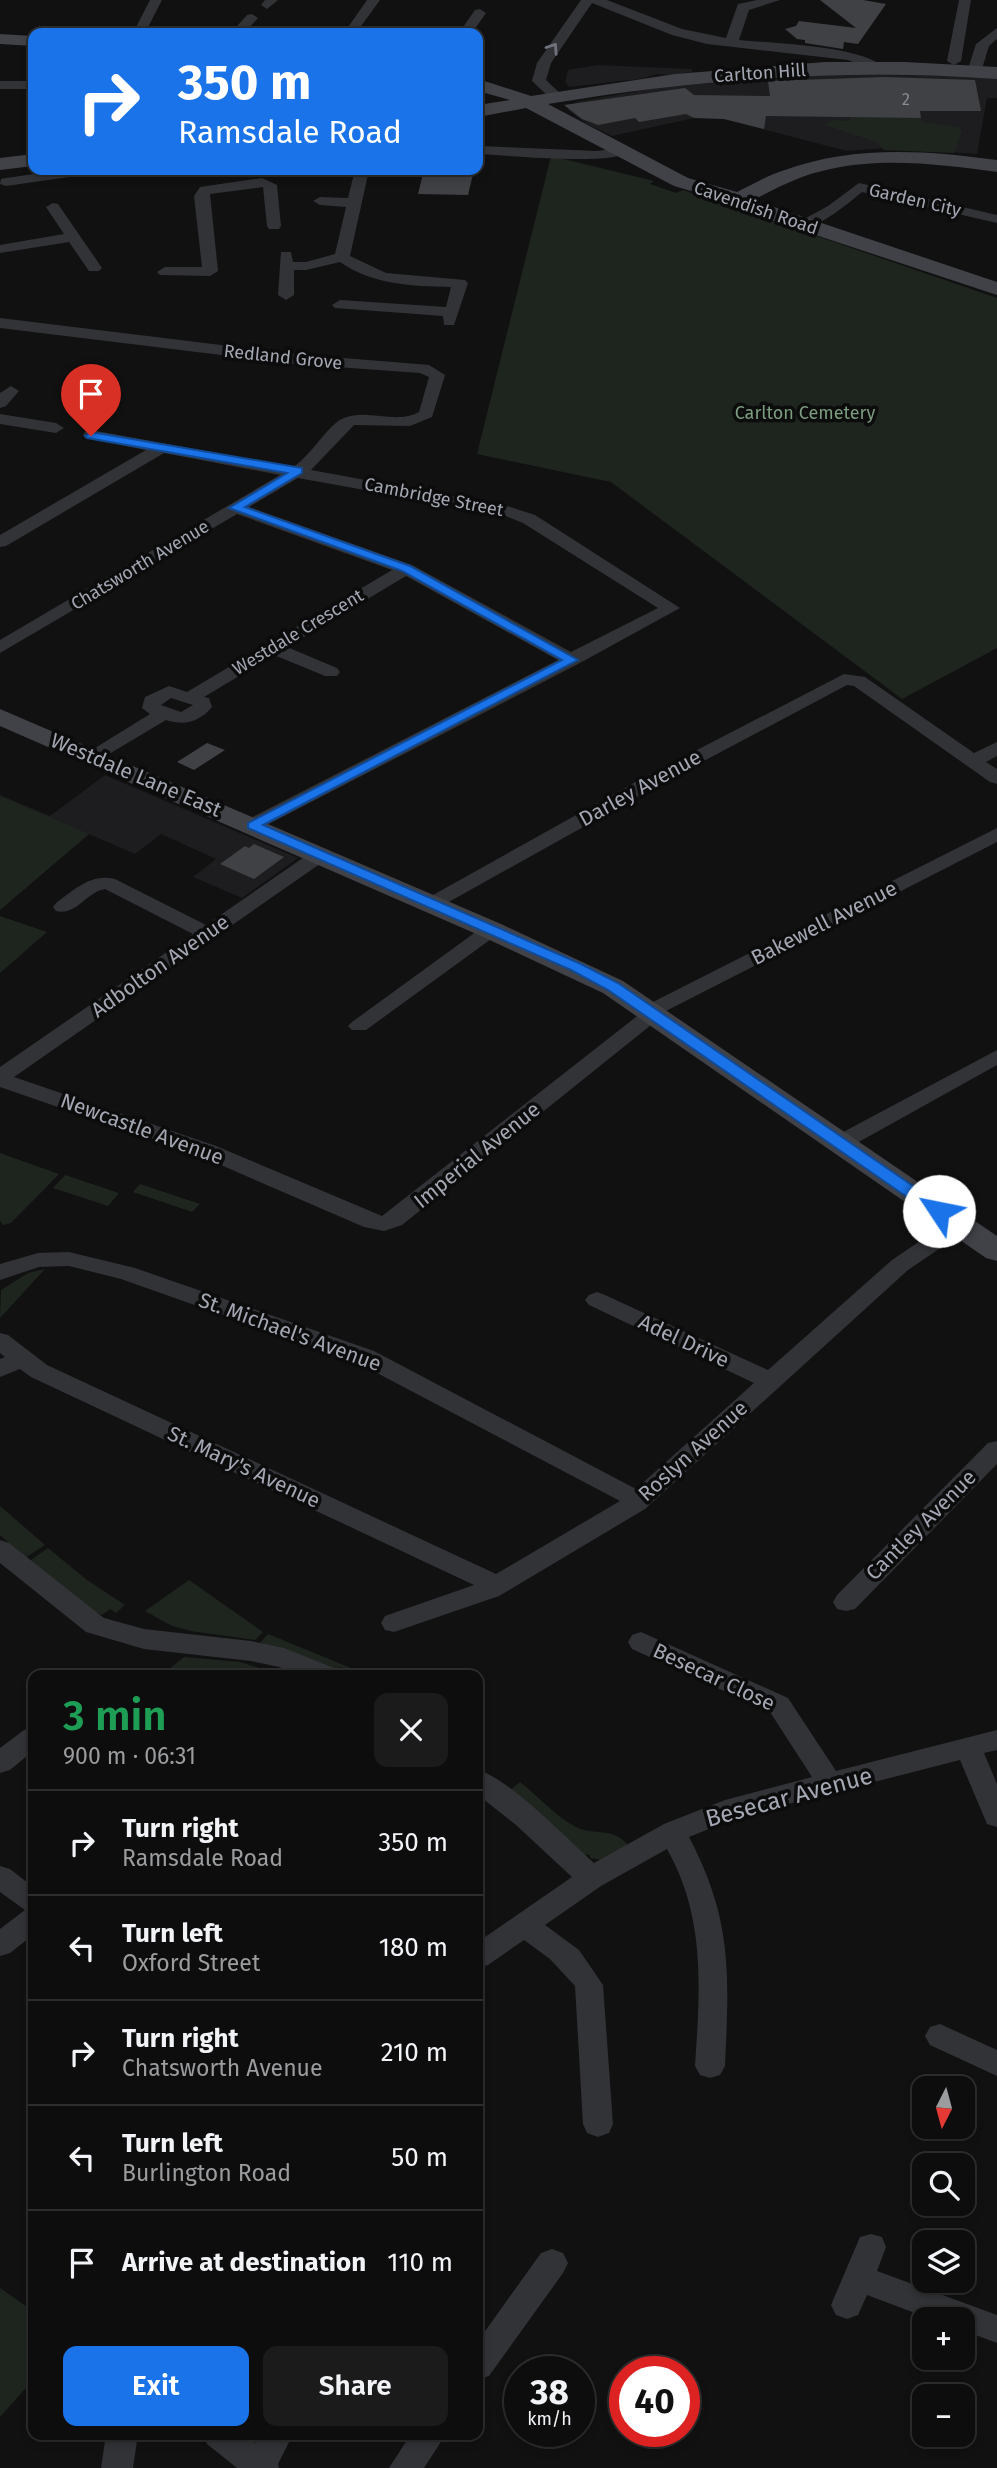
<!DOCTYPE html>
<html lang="en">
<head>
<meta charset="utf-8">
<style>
  :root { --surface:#0d0d0e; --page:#1b1b1c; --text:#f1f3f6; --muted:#9a9c9e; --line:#2d2d2e; --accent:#1a73e8 }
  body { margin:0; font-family:"Fira Sans",sans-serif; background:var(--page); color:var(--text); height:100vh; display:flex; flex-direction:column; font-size:26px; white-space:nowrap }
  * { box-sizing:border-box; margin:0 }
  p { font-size:23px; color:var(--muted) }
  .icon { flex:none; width:38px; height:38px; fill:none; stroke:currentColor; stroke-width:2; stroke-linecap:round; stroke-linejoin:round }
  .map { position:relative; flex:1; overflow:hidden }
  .drawer { position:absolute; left:28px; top:1670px; width:455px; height:770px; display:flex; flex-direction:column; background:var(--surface); border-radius:14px; box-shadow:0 4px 10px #0003,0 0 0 2px var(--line) }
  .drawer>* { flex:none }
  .banner { position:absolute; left:28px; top:28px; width:455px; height:147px; border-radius:14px; box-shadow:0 4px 10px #0003,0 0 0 2px var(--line); background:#1a73e8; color:#fff; overflow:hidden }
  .needle { width:46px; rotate:186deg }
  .tools { position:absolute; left:912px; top:2076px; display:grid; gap:14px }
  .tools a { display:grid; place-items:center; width:63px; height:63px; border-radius:14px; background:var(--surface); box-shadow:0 4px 10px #0003,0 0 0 2px var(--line); font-size:35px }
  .speed { position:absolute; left:504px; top:2356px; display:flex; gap:14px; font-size:35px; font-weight:700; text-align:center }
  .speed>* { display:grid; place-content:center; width:91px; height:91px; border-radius:50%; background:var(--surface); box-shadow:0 4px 10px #0003,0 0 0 2px var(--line); line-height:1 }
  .speed small { font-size:18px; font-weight:400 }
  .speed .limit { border:10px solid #d22; background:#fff; color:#111 }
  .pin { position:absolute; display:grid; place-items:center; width:60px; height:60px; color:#fff; margin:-72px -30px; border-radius:50% 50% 50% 0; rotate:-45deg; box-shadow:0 0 7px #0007 }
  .pin .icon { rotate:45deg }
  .me { position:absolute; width:77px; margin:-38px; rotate:304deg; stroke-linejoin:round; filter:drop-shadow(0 0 5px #0008) }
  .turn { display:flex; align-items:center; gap:24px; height:147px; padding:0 35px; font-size:32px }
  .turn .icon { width:91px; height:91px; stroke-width:2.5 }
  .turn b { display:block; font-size:49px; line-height:60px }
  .round { display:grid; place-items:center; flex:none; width:74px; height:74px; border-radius:14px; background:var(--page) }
  .summary { display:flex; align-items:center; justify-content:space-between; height:119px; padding:0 35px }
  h1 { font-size:42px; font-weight:600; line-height:52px; color:#1e9e55 }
  .action { display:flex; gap:14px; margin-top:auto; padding:14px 35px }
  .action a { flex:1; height:80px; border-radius:14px; background:var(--accent); color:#fff; font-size:28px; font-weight:600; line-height:80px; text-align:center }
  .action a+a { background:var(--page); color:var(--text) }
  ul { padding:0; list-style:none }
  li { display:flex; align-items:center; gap:21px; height:105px; padding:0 35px; border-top:2px solid var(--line) }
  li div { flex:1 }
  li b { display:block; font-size:26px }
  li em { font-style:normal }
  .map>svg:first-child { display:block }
  .built { fill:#1d1d1f }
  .green { fill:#1e251f }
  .building { fill:#404145 }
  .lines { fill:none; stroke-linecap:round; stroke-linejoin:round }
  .street { fill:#323337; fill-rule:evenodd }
  .secondary { fill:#404247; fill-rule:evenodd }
  .oneway { stroke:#70737b }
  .route { fill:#1a73e8; stroke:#114b97; stroke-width:2 }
  .labels { text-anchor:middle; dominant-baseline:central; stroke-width:7; stroke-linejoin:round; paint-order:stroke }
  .far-number-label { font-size:16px; fill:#8a8e97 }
  .far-street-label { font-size:18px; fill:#a3a7b2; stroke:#0c0c0d }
  .far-park-label { font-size:18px; fill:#7b9c7f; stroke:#0c0c0d }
  .street-label { font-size:21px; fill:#a3a7b2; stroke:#0c0c0d }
  .near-street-label { font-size:24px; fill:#a3a7b2; stroke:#0c0c0d }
</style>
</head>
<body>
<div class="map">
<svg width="997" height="2468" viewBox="0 0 997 2468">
  <rect width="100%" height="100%" fill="#111112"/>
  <path class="built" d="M598,65L692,69V72L671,75L658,74L639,79L569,87L565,82L568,70Z
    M829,74L997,77V98H987L977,154L886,148L847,151L724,119L694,118L612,136L587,124L567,109L576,102L689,82Z
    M105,775L298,858L242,898L193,877L216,859L161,834L135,854L89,834L0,910V795L50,816Z"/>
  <path class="green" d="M851,117L921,118L922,122L959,127L962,132L954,153L884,150L877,142L825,125L833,120L849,121Z
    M551,156L654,181L650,184L676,193L683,190L997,298V648L902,699L611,482L477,454Z
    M0,796L89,834L0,910Z
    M0,916L47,932L0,973Z
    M0,1153L59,1174L11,1223L3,1225L0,1221Z
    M65,1175L119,1193L108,1206L53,1188Z
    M140,1184L200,1204L192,1212L133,1192Z
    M45,1269L0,1318L1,1290L28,1273Z
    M0,1506L45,1545L25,1558L0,1535Z
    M48,1548L87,1580L125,1605L116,1613L110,1609L102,1615L87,1608L28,1562Z
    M189,1580L263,1632L255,1640L191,1631L172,1626L145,1611Z
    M268,1634L351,1668L348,1670L340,1667L333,1673L258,1645Z
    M184,1657L240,1662L269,1671L266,1675H162Z
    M520,1782C538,1796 556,1817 576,1827C595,1836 612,1827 627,1844V1848L603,1860L590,1858V1855L578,1854L509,1791Z
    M0,2288L33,2311V2380L0,2417Z"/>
  <path class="building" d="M820,0H863L886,4L858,44L844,42L843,49L805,43V40L797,39L785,29L796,26L799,21L856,28Z
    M884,77L975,80L981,111H920L921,118L766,116L764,129L724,119L694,118L686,114L639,122L635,118L598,125L582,119L564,105L685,88L694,95L770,96L768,81Z
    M424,170H474L468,195L418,194Z
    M207,743L225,750L194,770L177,762Z
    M254,844L284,857L254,879L220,864L245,846L249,848Z"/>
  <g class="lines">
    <path class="street" d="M150,0H162L145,33H133Z
      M265,0H278L267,9L261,5Z
      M367,0H380L356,33H344Z
      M581,0H607L682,29L726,38L738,4L757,0H780L749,10L739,40C769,43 864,46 882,67L875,71L848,60L707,44L672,35L592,3L551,63L546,80L563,96L561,99H551L532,81L537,63Z
      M959,0H971L961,61L954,65L947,61Z
      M480,9L486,13L472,33H459L475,10Z
      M252,14L258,18L244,33H231L247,15Z
      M997,28V39L989,46L981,72L979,75H969L967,72L976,44Z
      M0,81H33V89H0Z
      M478,146L597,151L621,148L628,152C612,166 505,155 478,154Z
      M62,170H97L90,174L6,186L0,184L1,179L6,178Z
      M355,170H369L350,256L386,273L465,280L468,283L454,325H444L443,316L335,308L332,305L340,300L446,307L451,287C412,286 373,285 340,262L306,270H294V295L286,300L278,295L281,252H291L293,262H306L335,254L346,207L320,205L313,201L320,197L348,198Z
      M262,178L277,185L281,226L279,229H269L267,226L263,187L210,194L218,271L210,276L160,275L157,272L165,267H202L194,196L200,187Z
      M859,183L997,215V223L862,192C847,204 817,231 797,227L795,224L828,206Z
      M53,203L58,204L102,268L99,271H89L69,242L0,253V245L64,234L46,207Z
      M0,318L295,354L429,365L445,375L432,417L410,426L354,425L311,470L507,506L535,515L680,608L578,664L259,829H245L242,825L245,821L558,660L406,576L287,647L337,668L340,672L337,676H325L274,655L204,697L209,698L212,707C199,722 185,726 166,720L94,763L87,761L85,757L87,753L150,714L142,708L145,697L169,686L187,692L392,570L237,514L0,653V640L280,475L164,453L6,546L0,547V535L146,450L85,438L83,435L85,432L91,430L293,467C313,454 327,425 344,418C368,408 396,425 419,412L429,377L420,373L295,364L0,328ZM298,478L503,515L523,523L658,608L571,652L412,565L249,507ZM171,698L193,705L181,712L161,705Z
      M11,386L19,391L6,406L0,408V393Z
      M0,414L56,423L64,428L56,433L0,424Z
      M844,674L865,677L974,753L997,742V756L986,762L997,769V784L990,782L854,686L847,685L653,788L438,908H424L421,904L424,900L639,780Z
      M997,828V842L664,1012L661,1017L402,1225L384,1231L364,1227L200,1156L0,1087V1067L193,934L105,889C86,892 77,916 56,911L53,907L56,903C74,890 91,873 115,879L206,925L313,851H327L330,855L327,859L14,1077L216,1146L382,1216L641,1013L643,1007Z
      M491,924L498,926L501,930L498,934L366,1030H352L348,1026L352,1022L484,926Z
      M997,1050V1065L848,1148H832L829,1143L832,1138Z
      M959,1218L967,1220L970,1225L967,1230L908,1270L645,1509L499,1596L394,1632L385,1630L381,1623L385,1616L474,1585L31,1377L20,1369L0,1377V1359L5,1357L0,1353V1333L8,1335L47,1365L496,1574L620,1501L358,1363L121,1279L69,1266L39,1267L0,1280V1264L38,1253L69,1252L135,1268L374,1351L636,1489L754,1383L589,1305L585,1300L589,1295L597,1292L605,1295L768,1370L892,1260L951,1220Z
      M997,1441V1464L855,1609L846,1611L837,1609L833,1602L837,1595L988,1443Z
      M0,1540L9,1543L104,1618L144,1629L251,1641L284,1648L334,1668L338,1675H299L279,1667L251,1661L144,1649L86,1632L0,1563Z
      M641,1632L788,1698L836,1771L997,1730V1750L984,1753L997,1784V1827L987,1824L960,1760L741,1816L689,1837C733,1921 729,1975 725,2066L720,2075L710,2078L700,2075L695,2066C700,1990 706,1918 667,1849L601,1886L545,1925L579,1950L603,1985L613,2124L609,2133L598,2137L587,2133L583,2124L575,1986L550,1959L524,1940L488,1965L478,1968V1942L572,1877L516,1825L478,1795V1770C510,1779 567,1839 594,1863L664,1824L725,1800L812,1777L770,1712L632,1649L628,1642L632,1635Z
      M33,1727V1751L10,1770L0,1773V1748L24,1730Z
      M0,1866L10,1869L33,1887V1935L10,1953L0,1956V1929L25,1910L0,1892Z
      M940,2024L997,2050V2076L930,2045L925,2036L930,2027Z
      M871,2234L882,2237L886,2247L877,2271L997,2315V2343L962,2330V2319H931L867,2295L858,2315L847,2319L836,2315L831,2305L860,2237Z
      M552,2249L563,2253L568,2263L563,2273L489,2376L478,2380V2341L541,2253Z
      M106,2434H138L133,2468H101Z
      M202,2434H244L255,2443L260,2434H293L278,2464L279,2468H237L207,2444Z
      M411,2434H446L424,2468H389Z"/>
    <path class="secondary" d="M0,34L33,36V46L0,44Z
      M825,62H905L997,67V79C845,68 697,79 548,104L688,178L737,192C752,185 766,176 782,171C851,145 925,150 997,160V172C938,164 876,156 818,172C795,178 775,189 753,200L997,282V295L743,211L732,203L674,186L526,108L478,117V105L510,100L478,91V79L531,96L675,74Z
      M33,154V166L0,170V158Z
      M0,709L501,924L623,981L997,1236V1261L986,1258L603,993L481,936L0,726Z"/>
  </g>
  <defs><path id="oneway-chevron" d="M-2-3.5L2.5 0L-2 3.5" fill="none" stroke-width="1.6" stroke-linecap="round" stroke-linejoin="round" transform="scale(1.75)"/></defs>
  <use class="oneway" href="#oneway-chevron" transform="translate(553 48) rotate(-56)"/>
  <path class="route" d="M91,432L302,468V473L245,507L410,566L578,660L263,825L581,964L618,983L945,1208L947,1211L945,1215H933L608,990L571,970L248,828V823L562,660L402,571L229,508L287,473L87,438L85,436Z"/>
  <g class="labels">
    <g class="far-number-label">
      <text x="906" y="99">2</text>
    </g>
    <g class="far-street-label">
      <text transform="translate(760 73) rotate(-4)">Carlton Hill</text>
      <text transform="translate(915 200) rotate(13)">Garden City</text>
      <text transform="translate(756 208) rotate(19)">Cavendish Road</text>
      <text transform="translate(283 357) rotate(6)">Redland Grove</text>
      <text transform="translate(434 497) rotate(11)">Cambridge Street</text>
      <text transform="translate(140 565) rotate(-31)">Chatsworth Avenue</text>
      <text transform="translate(298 632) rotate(-31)">Westdale Crescent</text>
    </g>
    <g class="far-park-label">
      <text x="805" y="413">Carlton Cemetery</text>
    </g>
    <g class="street-label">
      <text transform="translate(136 775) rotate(23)">Westdale Lane East</text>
      <text transform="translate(640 788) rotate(-29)">Darley Avenue</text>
      <text transform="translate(824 923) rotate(-27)">Bakewell Avenue</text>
      <text transform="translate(160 966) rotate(-35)">Adbolton Avenue</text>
      <text transform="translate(142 1129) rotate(20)">Newcastle Avenue</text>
      <text transform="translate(477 1155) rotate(-39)">Imperial Avenue</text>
      <text transform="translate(290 1332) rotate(20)">St. Michael's Avenue</text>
      <text transform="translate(684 1341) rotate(25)">Adel Drive</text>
      <text transform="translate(693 1451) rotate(-42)">Roslyn Avenue</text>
      <text transform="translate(244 1467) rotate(25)">St. Mary's Avenue</text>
      <text transform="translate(921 1525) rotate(-45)">Cantley Avenue</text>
      <text transform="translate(714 1677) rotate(25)">Besecar Close</text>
    </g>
    <g class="near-street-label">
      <text transform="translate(789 1797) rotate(-15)">Besecar Avenue</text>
    </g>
  </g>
</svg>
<div class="tools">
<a><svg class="needle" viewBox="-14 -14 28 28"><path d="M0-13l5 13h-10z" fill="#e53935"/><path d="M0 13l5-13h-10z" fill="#9a9c9e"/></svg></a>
<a><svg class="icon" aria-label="search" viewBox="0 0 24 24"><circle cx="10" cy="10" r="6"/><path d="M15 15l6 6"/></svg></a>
<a><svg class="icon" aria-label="layers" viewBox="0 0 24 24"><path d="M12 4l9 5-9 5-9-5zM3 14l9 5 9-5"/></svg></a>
<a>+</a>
<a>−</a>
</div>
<div class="speed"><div>38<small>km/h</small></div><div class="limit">40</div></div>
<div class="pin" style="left:91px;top:436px;background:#d93025"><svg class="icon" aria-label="arrive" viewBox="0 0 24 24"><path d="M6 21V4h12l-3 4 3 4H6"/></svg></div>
<svg class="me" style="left:939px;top:1211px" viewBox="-20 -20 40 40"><circle r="19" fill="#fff"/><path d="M0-13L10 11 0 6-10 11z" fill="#1a73e8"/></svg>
<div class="banner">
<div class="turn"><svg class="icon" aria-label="right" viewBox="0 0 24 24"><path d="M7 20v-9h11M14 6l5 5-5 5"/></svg><div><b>350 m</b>Ramsdale Road</div></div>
</div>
<section class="drawer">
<div class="summary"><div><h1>3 min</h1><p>900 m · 06:31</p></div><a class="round"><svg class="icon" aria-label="close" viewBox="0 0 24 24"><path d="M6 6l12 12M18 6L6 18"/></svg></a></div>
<ul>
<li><svg class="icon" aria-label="right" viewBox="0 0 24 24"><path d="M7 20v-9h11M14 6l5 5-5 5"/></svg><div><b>Turn right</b><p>Ramsdale Road</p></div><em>350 m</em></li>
<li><svg class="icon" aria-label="left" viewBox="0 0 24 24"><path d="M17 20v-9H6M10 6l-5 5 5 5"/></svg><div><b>Turn left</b><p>Oxford Street</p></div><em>180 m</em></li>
<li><svg class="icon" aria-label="right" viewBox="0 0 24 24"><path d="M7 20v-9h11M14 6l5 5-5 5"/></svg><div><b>Turn right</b><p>Chatsworth Avenue</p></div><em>210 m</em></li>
<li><svg class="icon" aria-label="left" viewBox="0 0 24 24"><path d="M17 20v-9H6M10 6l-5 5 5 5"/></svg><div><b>Turn left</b><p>Burlington Road</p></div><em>50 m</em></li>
<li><svg class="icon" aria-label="arrive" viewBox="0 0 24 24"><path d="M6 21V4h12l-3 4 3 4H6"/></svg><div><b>Arrive at destination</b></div><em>110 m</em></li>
</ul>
<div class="action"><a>Exit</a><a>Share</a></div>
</section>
</div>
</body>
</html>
